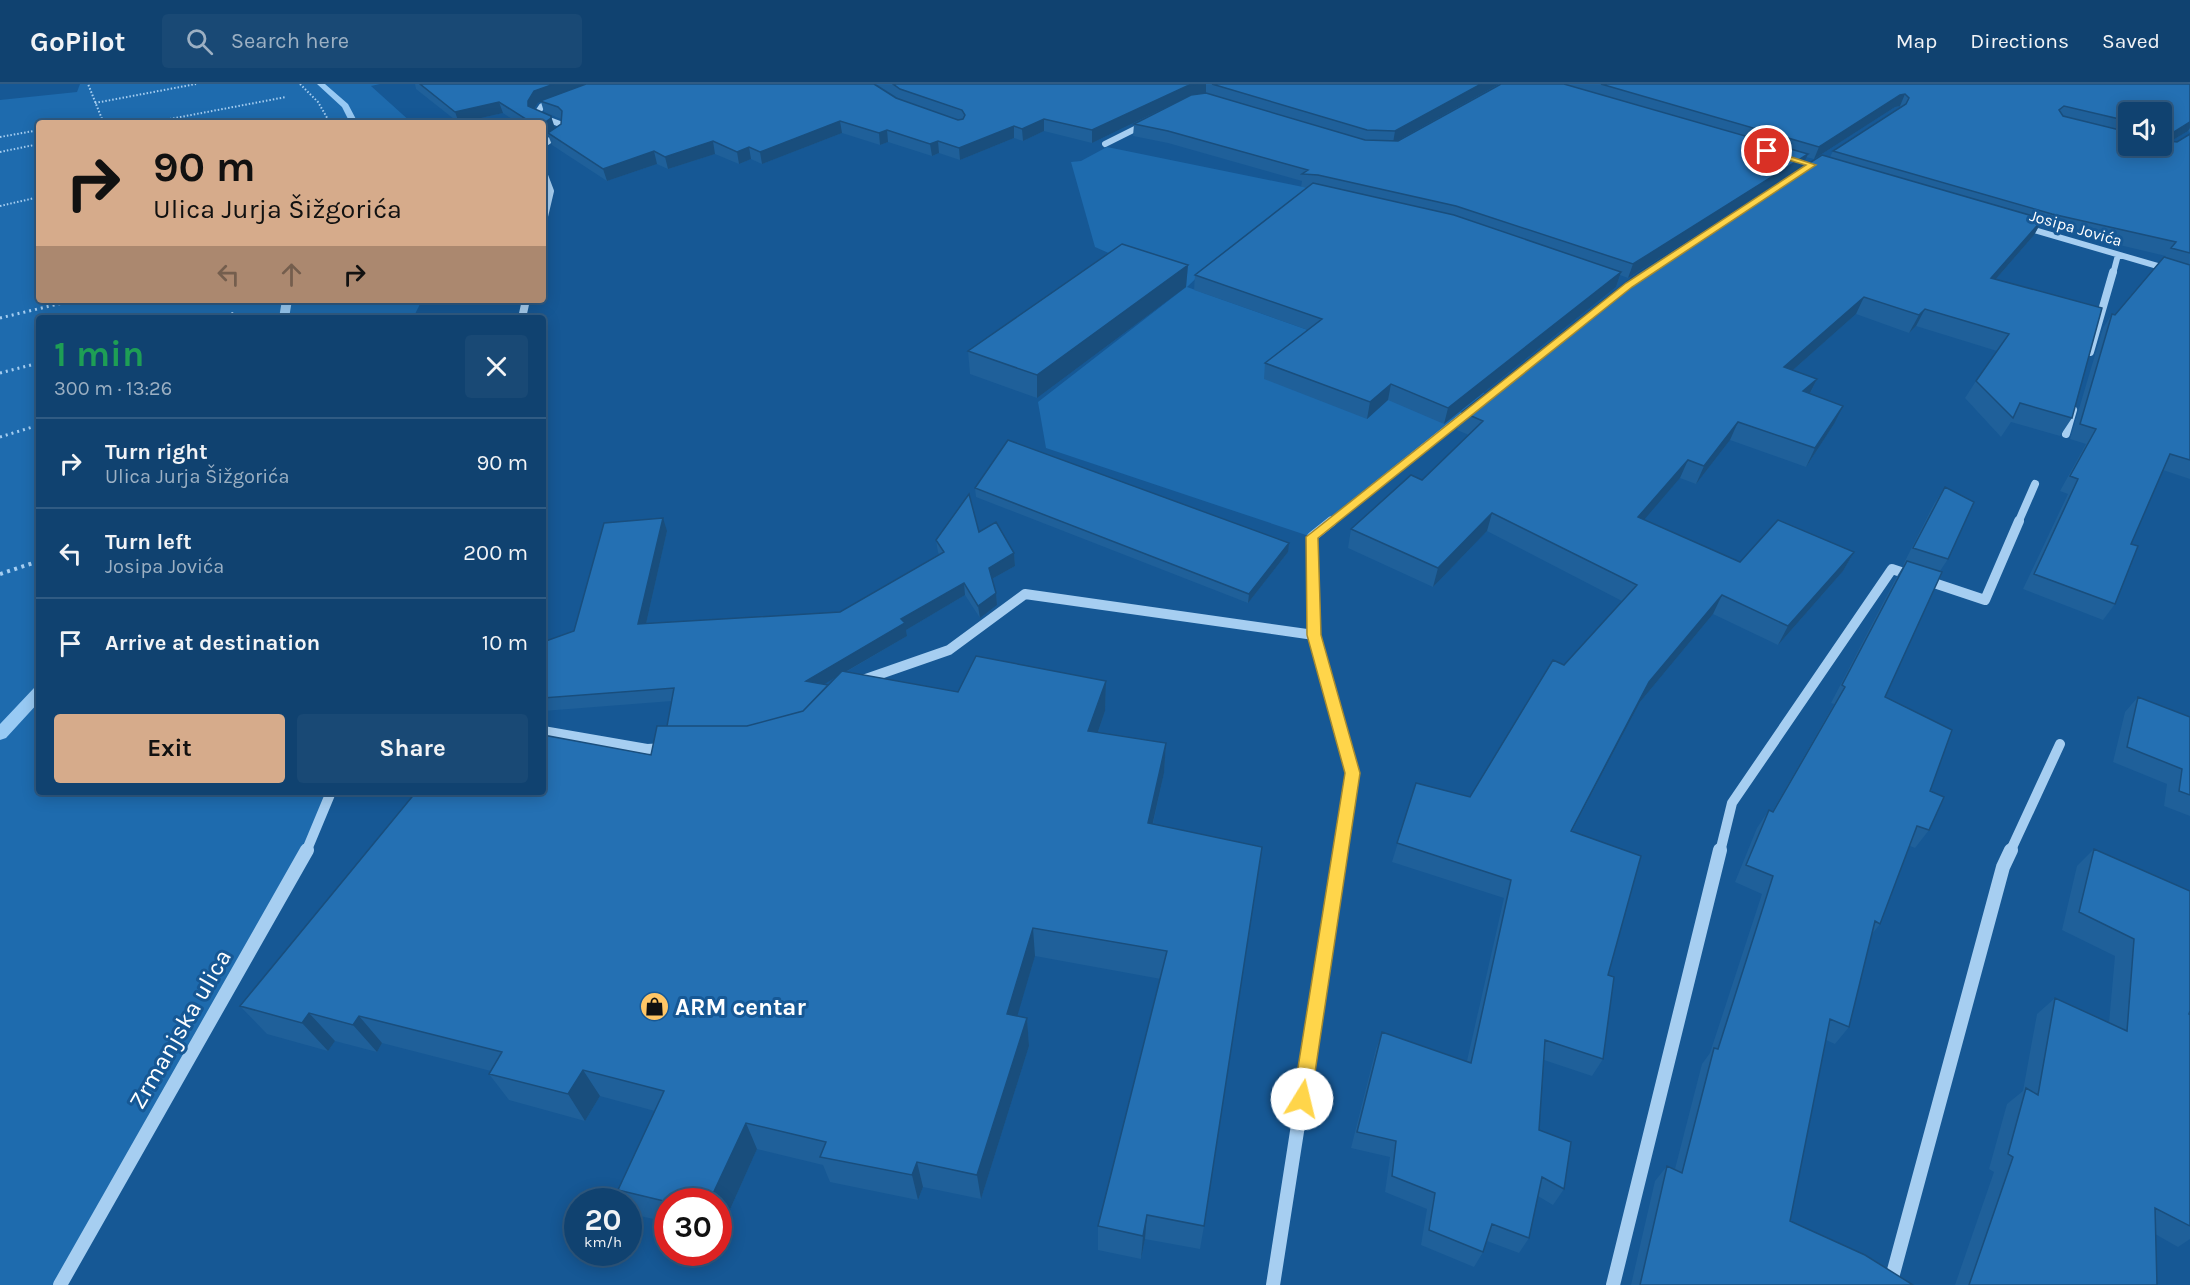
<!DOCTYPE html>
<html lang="en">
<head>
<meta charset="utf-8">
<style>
  :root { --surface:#104270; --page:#194975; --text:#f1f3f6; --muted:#9cb0c3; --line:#305b83; --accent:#d6ab8b }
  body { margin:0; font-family:Karla,sans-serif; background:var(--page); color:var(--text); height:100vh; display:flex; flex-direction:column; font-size:22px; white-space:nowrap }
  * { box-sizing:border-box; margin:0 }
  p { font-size:20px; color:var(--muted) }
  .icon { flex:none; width:33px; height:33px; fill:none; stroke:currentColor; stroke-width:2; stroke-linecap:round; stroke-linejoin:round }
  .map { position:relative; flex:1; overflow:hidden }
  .drawer { position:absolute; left:36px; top:231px; width:510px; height:480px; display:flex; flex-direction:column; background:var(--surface); border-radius:6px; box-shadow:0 3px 15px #0003,0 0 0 2px var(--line) }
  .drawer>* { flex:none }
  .top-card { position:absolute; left:36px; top:36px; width:510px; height:183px; border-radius:6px; box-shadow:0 3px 15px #0003,0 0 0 2px var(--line); background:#d6ab8b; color:#111; overflow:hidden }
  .tools { position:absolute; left:2118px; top:18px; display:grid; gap:12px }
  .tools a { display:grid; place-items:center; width:54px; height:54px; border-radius:6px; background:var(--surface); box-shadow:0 3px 15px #0003,0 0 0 2px var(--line); font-size:30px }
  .speed { position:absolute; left:564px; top:1104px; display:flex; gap:12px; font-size:30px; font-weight:700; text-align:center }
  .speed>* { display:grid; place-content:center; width:78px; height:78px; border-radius:50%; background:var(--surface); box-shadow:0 3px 15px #0003,0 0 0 2px var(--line); line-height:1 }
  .speed small { font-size:15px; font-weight:400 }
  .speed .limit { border:9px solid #d22; background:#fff; color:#111 }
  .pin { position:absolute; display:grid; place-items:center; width:51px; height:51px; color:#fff; margin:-26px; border:3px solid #fff; border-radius:50%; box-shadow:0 2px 6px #0007 }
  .me { position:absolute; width:66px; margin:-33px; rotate:9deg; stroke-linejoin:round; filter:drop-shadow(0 0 4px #0008) }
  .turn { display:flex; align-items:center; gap:21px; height:126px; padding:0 18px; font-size:27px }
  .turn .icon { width:78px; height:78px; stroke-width:2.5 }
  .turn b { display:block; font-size:42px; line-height:51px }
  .lanes { display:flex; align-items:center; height:57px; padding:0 18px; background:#0003; justify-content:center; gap:30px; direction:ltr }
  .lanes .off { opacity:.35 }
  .round { display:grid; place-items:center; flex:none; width:63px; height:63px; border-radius:6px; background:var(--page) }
  .headline { display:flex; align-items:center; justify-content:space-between; height:102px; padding:0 18px }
  h1 { font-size:36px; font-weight:700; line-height:45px; color:#1e9e55 }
  .action { display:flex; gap:12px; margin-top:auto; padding:12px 18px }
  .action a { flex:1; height:69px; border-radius:6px; background:var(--accent); color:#111; font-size:24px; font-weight:700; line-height:69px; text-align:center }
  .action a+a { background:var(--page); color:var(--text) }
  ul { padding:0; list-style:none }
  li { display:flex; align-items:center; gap:18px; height:90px; padding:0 18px; border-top:2px solid var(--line) }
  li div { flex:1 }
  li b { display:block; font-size:22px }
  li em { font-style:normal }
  header { display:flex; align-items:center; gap:36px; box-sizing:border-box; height:84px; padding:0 30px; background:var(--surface); border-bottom:2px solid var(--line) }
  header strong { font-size:28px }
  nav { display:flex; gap:33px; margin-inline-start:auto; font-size:21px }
  .search { width:420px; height:54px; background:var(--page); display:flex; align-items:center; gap:15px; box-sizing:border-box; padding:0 21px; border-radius:6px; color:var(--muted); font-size:22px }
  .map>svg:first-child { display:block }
  .green { fill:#1e6bae }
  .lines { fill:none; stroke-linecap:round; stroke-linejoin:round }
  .stream { fill:#98caf4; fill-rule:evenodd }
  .path-far2 { stroke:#a6cef1; stroke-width:2; stroke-dasharray:1.5 2; stroke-linecap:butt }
  .path-far1 { stroke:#a6cef1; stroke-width:3; stroke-dasharray:2 4; stroke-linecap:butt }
  .path { stroke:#a6cef1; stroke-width:4; stroke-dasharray:3 4.5; stroke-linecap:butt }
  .minor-far3 { stroke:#a6cef1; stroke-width:6 }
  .minor-far2 { stroke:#a6cef1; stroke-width:8 }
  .minor-far1 { stroke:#a6cef1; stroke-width:10 }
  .minor { stroke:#a6cef1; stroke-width:14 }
  .wall { fill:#1f609a; fill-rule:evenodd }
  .shaded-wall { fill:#194e7d }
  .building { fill:#2470b3; stroke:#194e7d; stroke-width:1.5 }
  .route { fill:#ffd54a; stroke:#a68a30; stroke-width:1.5 }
  .labels { text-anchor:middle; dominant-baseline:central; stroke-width:6; stroke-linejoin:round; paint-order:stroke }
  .far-street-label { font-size:16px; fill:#fff; stroke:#165895 }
  .near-poi-label { font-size:24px; font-weight:bold; fill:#fff; stroke:#165895; text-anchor:start }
  .near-street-label { font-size:24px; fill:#fff; stroke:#165895 }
</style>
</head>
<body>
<header>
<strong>GoPilot</strong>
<div class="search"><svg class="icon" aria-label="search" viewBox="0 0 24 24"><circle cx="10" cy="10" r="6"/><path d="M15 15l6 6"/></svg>Search here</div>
<nav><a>Map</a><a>Directions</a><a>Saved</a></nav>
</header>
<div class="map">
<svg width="2190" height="1201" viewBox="0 0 2190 1201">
  <rect width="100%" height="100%" fill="#165895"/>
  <path class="green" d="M80,0H380L371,2L412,39H39V216H422L413,234H39V708H331L302,775L60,1201H0V16L77,8Z
    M1107,63L1308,104L1218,173L1187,203L1490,311L1312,453L1046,364L1038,318L1186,203L1095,163L1071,78L1081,77Z"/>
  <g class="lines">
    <path class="stream" d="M317,0H325L348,20L358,39H350L342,23Z
      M282,216H292L289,234H279Z
      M39,603V618L6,654L0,656V640L34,604Z"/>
    <path class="path-far2" d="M300,0L318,18L330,39
      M95,19L196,0
      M78,39L102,35L88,0
      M149,39L286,13
      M0,53L39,46
      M0,68L39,60
      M0,122L39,113"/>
    <path class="path-far1" d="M0,234L75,216
      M214,234L235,229
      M0,289L39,279
      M0,353L39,341"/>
    <path class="path" d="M0,490L39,477"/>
    <path class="minor-far3" d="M1105,60L1145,40
      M543,61L560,49V40L536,31L542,22L554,18
      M543,86L551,107L543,141
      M2024,143L2185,190
      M2113,190L2118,171"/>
    <path class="minor-far2" d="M2180,188L2190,191
      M522,234L526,216
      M2090,268L2113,188
      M2066,350L2073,326
      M1330,439L1471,326
      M2018,439L2035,400"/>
    <path class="minor-far1" d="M1332,437L1312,453L1314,551L1353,689L1341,768
      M860,597L949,566L1025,510L1314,551
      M543,647L647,665L666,664
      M306,768L331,708
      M1720,768L1732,719L1892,485L1985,516L2019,437
      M2010,768L2060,660"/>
    <path class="minor" d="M60,1201L307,766
      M1273,1201L1341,766
      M1613,1201L1720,766
      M1890,1201L2003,783L2011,766"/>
  </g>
  <path class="wall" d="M415,0H874L896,14L901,16L876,0H1499L1397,57L1501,0H2190V48L2188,47L2171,57L2177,58L2190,50V395L2163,386L2131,460L2115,520L2103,536L2023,505L2068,410L2060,407L2086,360L2070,355L2103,244L2112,230L2115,231L2166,172L2039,142L2034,151L1996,195L2072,334L2060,352L2011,338L2001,353L1965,314L1976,297L1997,267L1916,242L1909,249L1856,230L1793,286L1817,295L1810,310L1834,340L1806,383L1730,356L1696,400L1680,394L1644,435L1740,478L1854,468L1843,487L1778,561L1713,530L1640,618L1572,747L1608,891L1603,975L1592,992L1544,976L1539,1046L1564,1105L1553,1121L1538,1112L1529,1154L1519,1169L1487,1157L1483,1168L1474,1183L1421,1161L1427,1125L1385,1108L1390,1073L1351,1064L1376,965L1382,948L1467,977L1504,814L1392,778L1416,699L1470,713L1564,581L1622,517L1487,447L1433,503L1348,464L1351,445L1422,396L1469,351L1457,346L1462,328L1830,73L1833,67L1901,23L1900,22L1895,23L1814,75L1806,73L1802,83L1628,194L1620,191L1616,203L1444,340L1388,316L1367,335L1264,295L1265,279L1308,246L1194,206L1195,191L1308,103H1301L1302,97L1168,59L1133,52L1134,40L1188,13L1092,59L1044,47L1023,57L1014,54L960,76L939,69L932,72L888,58L880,61L842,49L762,80L751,75L739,80L715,70L668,85L657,80L607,97L552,61L548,51L543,39H518L503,29L459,39L416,5ZM541,18L544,28L561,35V40L555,44L534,24L538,19ZM2128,28H2162V62H2128Z
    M1188,181L1186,203L1037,314L970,290L968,267Z
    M1945,403L1948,475L1940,487L1885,613L1930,707L1929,746L1915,764L1910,762L1880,840L1872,850L1849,943L1835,960L1826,956L1790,1137L1913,1201H1631L1655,1097L1667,1082L1675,1085L1702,980L1710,969L1762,810L1735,798L1757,744L1769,726L1772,728L1834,620L1831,619L1896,494L1904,481H1903L1934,420Z
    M975,404L1288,468L1248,519L976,413Z
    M667,447L646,540L840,528L939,470L938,468L936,456L979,448L1014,469L1015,482L992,495L996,509L997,521L980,534L965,511L906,546L907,552L846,588L958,608L1106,597L1105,627L1098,648L1166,659L1164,689L1153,740L1204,1142L1200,1165L1145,1155L1141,1175L1098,1166V1142L1161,895L1035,872L1017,932L1027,934L1029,962L981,1115L923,1103L918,1116L830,1098L823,1081L757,1065L719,1150L718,1118H668V1138L635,1131L628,1122V1118H626L618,1106L655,1027L600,1012L585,1037L509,1016L489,990L491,987L382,959L377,968L335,957L328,967L267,950L240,922L651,671L667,642L672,617L543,627V558L574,547ZM835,594L828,601L824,600Z
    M2138,613L2190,633V732L2164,722L2167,700L2113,678L2125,628Z
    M2094,765L2190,931V1155L2178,1163L2155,1150L2157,1201H1955L1994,1088L1989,1085L2007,1020L2023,1007L2037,930L2055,914L2109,939L2115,872L2062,846L2077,782Z"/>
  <path class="shaded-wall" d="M554,0H590L538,19L531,29L528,22V17L534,7Z
    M1197,0H1206V10L1187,13L1092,59V46L1187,2Z
    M1481,0H1499L1393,59L1395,47Z
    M1905,10L1900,22L1895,23L1814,75L1819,63L1900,11Z
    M499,18L503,29L459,39L455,28Z
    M551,32L555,44L548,49V51L543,55V40Z
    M1044,35V47L1023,57L1022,45Z
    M840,37L842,49L762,80L760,68Z
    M2190,38V44L2188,47L2166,60L2174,48Z
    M1014,42V54L960,76L959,64Z
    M887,46L888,58L880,61L879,49Z
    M713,57L715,70L668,85L665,73Z
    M938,57L939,69L932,72L930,60Z
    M749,63L751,75L739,80L737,68Z
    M654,67L657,80L607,97L603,85Z
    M1808,70L1802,83L1628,194L1633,180Z
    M2043,135L2034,151L1982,211L1991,194Z
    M1188,181L1186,203L1037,314V291Z
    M1621,188L1616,203L1444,340L1448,324Z
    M1864,213L1856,230L1776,301L1784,283Z
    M1925,225L1916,242L1909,249L1919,231Z
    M1817,295L1808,313L1803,307Z
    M1391,300L1388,316L1367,335L1370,318Z
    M1843,322L1834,340L1806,383L1815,364Z
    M1738,338L1730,356L1696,400L1704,382Z
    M1688,376L1680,394L1631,451L1638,433Z
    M1492,429L1487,447L1433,503L1438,484Z
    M663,434L667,447L643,553L638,540Z
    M1289,459L1288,468L1248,519L1249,510Z
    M1854,468L1843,487L1778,561L1788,542Z
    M1014,469L1015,482L990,496L989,484Z
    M964,499L965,511L906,546L907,552L809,609L806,597L901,535Z
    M996,509L997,521L980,534L978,522Z
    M1722,511L1713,530L1640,618L1562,765L1571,747L1649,598Z
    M1106,597L1105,627L1088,677V647Z
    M1166,659L1164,689L1146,769L1148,739Z
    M1033,844L1035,872L1010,957L1007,930Z
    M309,929L335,957L328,967L302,939Z
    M359,932L382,959L377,968L353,941Z
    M1027,934L1029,962L981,1115L977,1091Z
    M583,986L600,1012L585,1037L568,1010Z
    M746,1039L757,1065L719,1150L718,1118H709Z
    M917,1078L923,1103L918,1116L912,1091Z
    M1147,1131L1145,1155L1141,1175L1143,1152Z"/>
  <path class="building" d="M420,0H554L534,7L528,17V22L551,32V34L543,40V39H532L499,18L455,28Z
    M586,0H874L896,14L958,36L963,35L965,31L962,26L900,5L893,0H1197L1187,2L1092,46L1044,35L1022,45L1014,42L959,64L938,57L930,60L887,46L879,49L840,37L760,68L749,63L737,68L713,57L665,73L654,67L603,85L548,49L561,40L562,27L558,23L540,17Z
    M1212,0H1481L1395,47L1367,46Z
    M1501,0H1564L1808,70L1633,180L1456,122L1318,91L1302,90L1308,86L1168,47L1134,40L1191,11L1206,9L1365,56L1398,57Z
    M1601,0H2190V38L2174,48L2162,46V28H2128V37L2064,22L2059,26L2063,32L2128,48V62H2162V56L2177,58L2190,50V169L2171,164L2176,158L2052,130L1833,67L1906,20L1909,14L1905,10L1900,11L1819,63Z
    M1822,71L2043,135L1991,194L2102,224L2072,334L2020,319L2013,334L1976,297L2009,250L1925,225L1919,231L1864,213L1784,283L1817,295L1803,307L1843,322L1815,364L1738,338L1704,382L1688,376L1638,433L1740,478L1778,436L1854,468L1788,542L1722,511L1649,598L1571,747L1641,772L1608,891L1614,893L1603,975L1545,956L1539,1046L1571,1058L1564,1105L1542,1093L1529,1154L1492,1140L1483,1168L1429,1146L1435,1109L1392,1092L1396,1057L1357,1048L1382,948L1471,979L1511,796L1397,759L1416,699L1470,713L1553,576L1564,581L1637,501L1492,429L1438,484L1351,445L1411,391L1422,396L1483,337L1462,328L1638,189Z
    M1313,99L1454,131L1621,188L1448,324L1391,300L1370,318L1265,279L1322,235L1195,191Z
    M1122,160L1188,181L1037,291L968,267Z
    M2164,173L2190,181V376L2170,370L2131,460L2138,462L2115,520L2034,490L2078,395L2070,392L2096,345L2080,340L2112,230L2115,231Z
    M1008,356L1289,459L1249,510L975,404Z
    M1945,403L1974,418L1948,475L1913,464Z
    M969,410L979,448L996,438L1014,469L989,484L996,509L978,522L964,499L901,535L905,539L806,597L828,601L803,627L747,642H667L674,604L543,614V558L574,547L604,439L663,434L638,540L840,528L944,468L936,456Z
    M1907,477L1942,488L1885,613L1952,646L1930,707L1944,713L1929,746L1917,742L1880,840L1875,837L1849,943L1830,935L1790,1137L1865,1171L1913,1201H1640L1667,1082L1682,1089L1714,964L1718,965L1773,792L1746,781L1769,726L1773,728L1845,603L1842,601Z
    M976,572L1106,597L1088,647L1166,659L1148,739L1262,763L1204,1142L1147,1131L1143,1152L1098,1142L1167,867L1033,844L1007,930L1027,934L977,1091L917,1078L912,1091L820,1073L826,1058L746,1039L709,1118H668L618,1106L664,1007L583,986L568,1010L489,990L502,968L359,932L353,941L309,929L302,939L240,922L416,708H543V651L651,671L657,642H747L803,627L842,587L958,608Z
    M2138,613L2190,633V711L2179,707L2182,685L2127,663Z
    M2094,765L2190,807V927L2189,930L2190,931V1142L2155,1124L2157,1201H1969L2013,1073L2008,1070L2026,1004L2038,1011L2055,914L2127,947L2134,855L2079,828Z"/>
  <path class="route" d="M1767,65L1816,81L1632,203L1318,454L1321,551L1360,689L1311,1015L1308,1021L1302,1024L1295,1021L1293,1015L1345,689L1307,551L1306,453L1626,199L1806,81L1764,69L1763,67Z"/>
  <defs>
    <symbol id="shop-disc" viewBox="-11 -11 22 22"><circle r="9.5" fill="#ffc666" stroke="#165895"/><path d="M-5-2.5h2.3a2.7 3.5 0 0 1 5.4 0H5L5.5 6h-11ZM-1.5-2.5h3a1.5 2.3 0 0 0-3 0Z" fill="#111"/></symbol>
  </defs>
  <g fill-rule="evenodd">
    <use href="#shop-disc" x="638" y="906" width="33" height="33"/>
  </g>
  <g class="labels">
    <g class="far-street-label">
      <text transform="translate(2076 144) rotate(16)">Josipa Jovića</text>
    </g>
    <g class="near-poi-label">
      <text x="675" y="923">ARM centar</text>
    </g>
    <g class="near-street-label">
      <text transform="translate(180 945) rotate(-60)">Zrmanjska ulica</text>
    </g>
  </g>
</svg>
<div class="tools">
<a><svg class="icon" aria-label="sound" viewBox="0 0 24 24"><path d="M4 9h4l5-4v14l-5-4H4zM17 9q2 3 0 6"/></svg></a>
</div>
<div class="speed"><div>20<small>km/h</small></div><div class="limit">30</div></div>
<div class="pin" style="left:1767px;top:67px;background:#d93025"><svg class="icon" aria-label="arrive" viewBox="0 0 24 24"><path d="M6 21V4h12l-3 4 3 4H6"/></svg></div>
<svg class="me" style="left:1302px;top:1015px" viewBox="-20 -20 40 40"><circle r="19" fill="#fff"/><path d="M0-13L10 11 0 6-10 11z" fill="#ffd54a"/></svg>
<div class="top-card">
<div class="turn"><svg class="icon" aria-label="right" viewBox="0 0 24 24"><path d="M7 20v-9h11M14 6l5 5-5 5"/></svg><div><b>90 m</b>Ulica Jurja Šižgorića</div></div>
<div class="lanes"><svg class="icon off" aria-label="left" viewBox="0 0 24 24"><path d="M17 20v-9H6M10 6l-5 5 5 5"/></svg><svg class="icon off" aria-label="ahead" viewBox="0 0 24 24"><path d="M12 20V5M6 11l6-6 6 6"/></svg><svg class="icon" aria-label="right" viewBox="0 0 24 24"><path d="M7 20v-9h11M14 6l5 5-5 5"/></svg></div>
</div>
<section class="drawer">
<div class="headline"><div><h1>1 min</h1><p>300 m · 13:26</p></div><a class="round"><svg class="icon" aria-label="close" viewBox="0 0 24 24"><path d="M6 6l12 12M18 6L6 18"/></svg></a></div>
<ul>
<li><svg class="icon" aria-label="right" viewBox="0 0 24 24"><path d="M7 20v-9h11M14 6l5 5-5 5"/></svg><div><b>Turn right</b><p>Ulica Jurja Šižgorića</p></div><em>90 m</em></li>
<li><svg class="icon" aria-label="left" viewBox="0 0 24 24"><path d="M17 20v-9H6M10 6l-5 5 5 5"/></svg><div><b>Turn left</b><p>Josipa Jovića</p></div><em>200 m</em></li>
<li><svg class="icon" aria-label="arrive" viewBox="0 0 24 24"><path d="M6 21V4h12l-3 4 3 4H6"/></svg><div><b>Arrive at destination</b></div><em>10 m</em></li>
</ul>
<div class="action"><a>Exit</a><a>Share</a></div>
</section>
</div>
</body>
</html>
